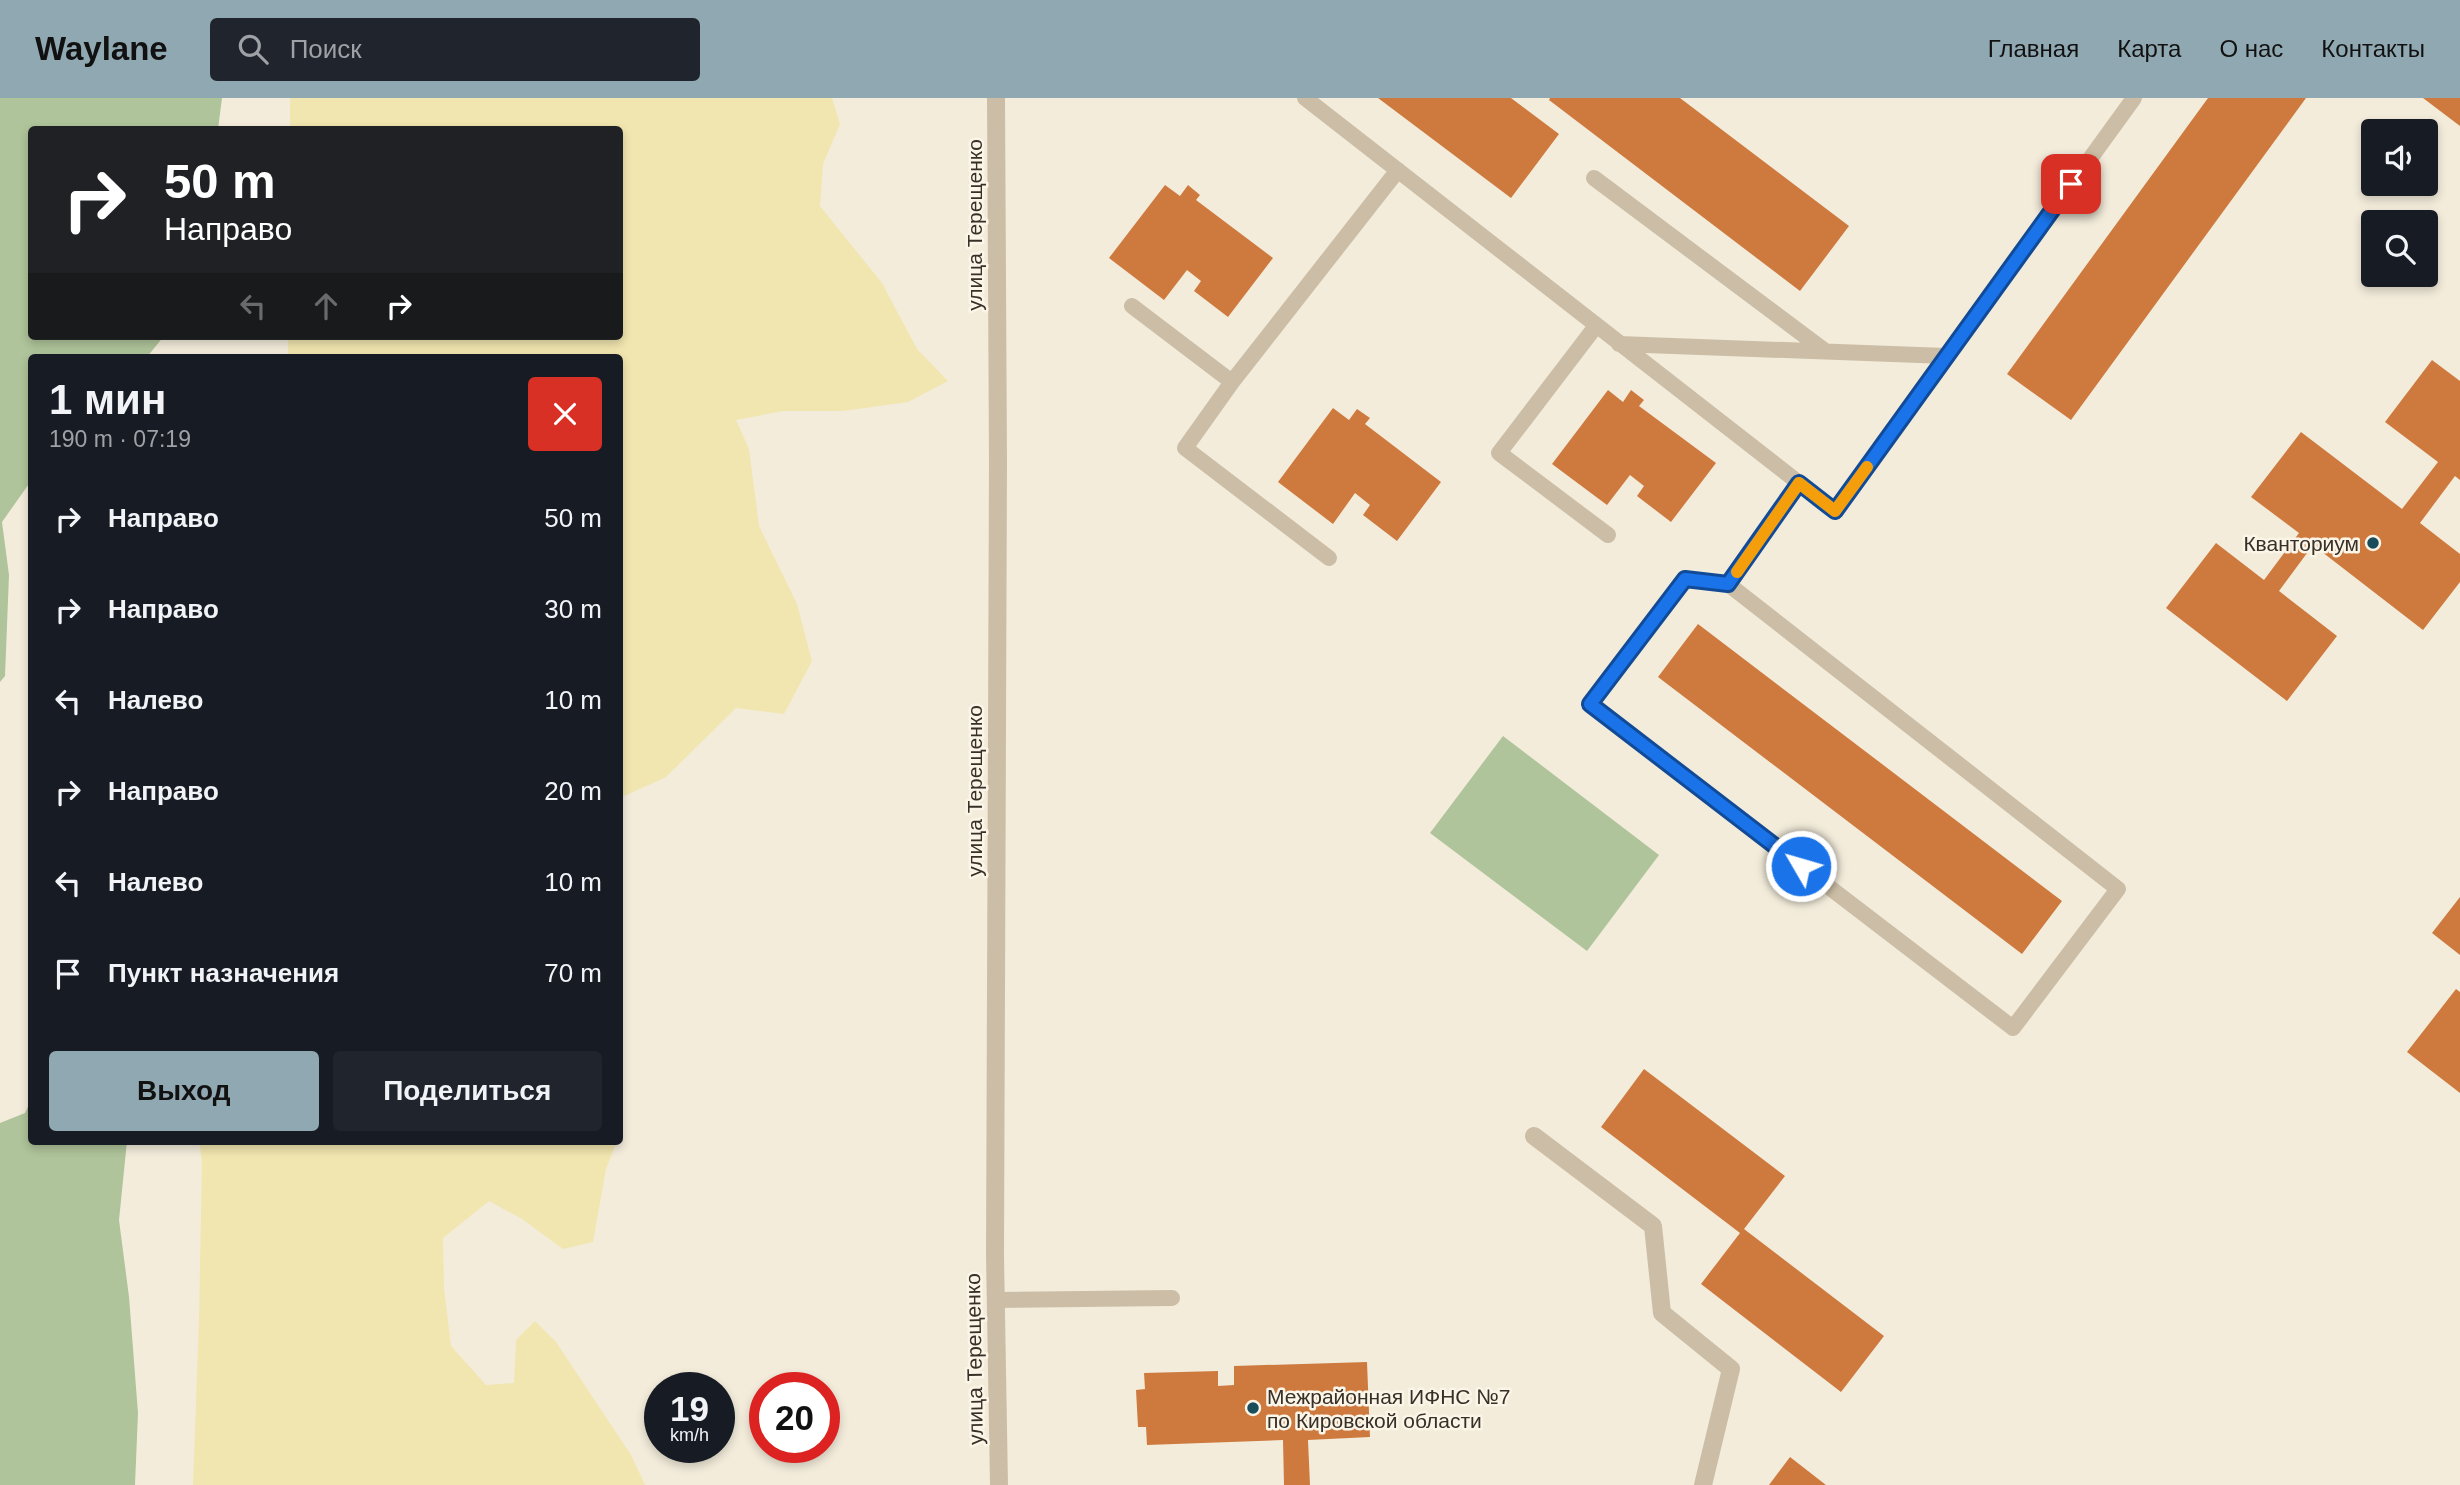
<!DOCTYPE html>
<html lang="ru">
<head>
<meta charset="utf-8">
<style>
  :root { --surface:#171b24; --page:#20242c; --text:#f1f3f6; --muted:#9ea1a6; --accent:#90a8b1 }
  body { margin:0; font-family:Helvetica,sans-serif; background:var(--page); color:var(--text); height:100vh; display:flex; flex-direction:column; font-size:26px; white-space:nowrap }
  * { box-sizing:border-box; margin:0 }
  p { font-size:23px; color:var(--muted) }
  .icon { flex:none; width:38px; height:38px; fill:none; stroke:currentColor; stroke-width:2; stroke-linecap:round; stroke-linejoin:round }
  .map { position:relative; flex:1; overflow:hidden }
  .drawer { position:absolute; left:28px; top:256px; width:595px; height:791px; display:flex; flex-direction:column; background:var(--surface); border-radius:7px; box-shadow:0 4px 10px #0003 }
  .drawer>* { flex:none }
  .top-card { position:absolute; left:28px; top:28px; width:595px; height:214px; border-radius:7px; box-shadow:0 4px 10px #0003; background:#202124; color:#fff; overflow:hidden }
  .fabs { position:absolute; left:2361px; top:21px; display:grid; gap:14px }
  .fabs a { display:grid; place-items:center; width:77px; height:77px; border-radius:7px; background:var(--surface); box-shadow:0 4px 10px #0003; font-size:35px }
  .speed { position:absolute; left:644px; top:1274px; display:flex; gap:14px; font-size:35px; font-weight:700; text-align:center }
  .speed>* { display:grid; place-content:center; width:91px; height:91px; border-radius:50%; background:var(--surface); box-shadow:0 4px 10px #0003; line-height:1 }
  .speed small { font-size:18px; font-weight:400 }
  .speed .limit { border:10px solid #d22; background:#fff; color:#111 }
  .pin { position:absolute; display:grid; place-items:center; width:60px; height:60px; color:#fff; margin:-30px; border-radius:14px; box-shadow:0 4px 10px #0006 }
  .me { position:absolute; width:77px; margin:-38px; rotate:308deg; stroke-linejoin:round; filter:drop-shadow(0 0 5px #0008) }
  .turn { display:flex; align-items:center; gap:24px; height:147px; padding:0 21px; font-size:32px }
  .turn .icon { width:91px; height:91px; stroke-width:2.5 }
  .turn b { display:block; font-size:49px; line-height:60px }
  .lanes { display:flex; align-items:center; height:66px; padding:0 21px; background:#0003; justify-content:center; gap:35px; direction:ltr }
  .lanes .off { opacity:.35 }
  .round { display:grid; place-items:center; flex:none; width:74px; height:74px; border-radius:7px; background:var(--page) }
  .summary { display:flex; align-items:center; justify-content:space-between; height:119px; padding:0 21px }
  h1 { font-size:42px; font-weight:800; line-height:52px }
  .primary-button { display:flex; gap:14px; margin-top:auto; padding:14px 21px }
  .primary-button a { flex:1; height:80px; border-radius:7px; background:var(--accent); color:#111; font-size:28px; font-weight:800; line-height:80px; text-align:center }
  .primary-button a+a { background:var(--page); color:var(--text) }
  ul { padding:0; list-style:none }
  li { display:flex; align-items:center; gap:21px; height:91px; padding:0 21px }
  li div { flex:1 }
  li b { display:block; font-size:26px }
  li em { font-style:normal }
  header { display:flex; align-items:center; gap:42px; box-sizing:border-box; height:98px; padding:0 35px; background:var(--accent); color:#111 }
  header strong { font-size:33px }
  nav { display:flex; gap:38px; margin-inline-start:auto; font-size:24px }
  .search { width:490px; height:63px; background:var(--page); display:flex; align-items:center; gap:18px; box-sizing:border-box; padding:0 24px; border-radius:7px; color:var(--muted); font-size:26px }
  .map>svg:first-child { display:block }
  .green { fill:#afc49a }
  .sand { fill:#f1e6af }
  .building { fill:#ce7a3f }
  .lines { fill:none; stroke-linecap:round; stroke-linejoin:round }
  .service { stroke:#ccbea6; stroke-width:16 }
  .minor { stroke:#ccbea6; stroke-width:18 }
  .tertiary { stroke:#ccbea6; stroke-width:18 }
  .route-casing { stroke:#114b97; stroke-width:18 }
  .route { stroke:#1a73e8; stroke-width:12 }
  .slow { stroke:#f59e0b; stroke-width:12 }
  .poi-dot { fill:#1a4d5c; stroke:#fbf5e8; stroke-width:2.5 }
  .labels { text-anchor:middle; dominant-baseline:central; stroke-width:5; stroke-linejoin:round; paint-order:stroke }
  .street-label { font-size:21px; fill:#382f27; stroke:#fbf5e8 }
  .poi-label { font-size:21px; fill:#382f27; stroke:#fbf5e8; text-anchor:end }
</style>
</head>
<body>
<header>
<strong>Waylane</strong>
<div class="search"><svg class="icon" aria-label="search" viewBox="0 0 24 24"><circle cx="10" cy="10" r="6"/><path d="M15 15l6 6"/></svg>Поиск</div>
<nav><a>Главная</a><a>Карта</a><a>О нас</a><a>Контакты</a></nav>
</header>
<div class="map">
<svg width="2460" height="1387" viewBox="0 0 2460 1387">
  <rect width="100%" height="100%" fill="#f3ecdb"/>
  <path class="green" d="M0,0H222L218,31L32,32V238H164L147,259H32L31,383L2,424L9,477L5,578L0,584Z
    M1503,638L1659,757L1587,853L1430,735Z
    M31,1002L32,1043H127L119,1122L129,1199L138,1315L135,1387H0V1025L25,1015Z"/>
  <path class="sand" d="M290,0H832L840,26L823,66L820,108L882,185L917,251L948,283L908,304L843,313H783L736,322L749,351L759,428L797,506L812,563L784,616L736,610L666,679L620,700V259H288V238H620V32L290,31Z
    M199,1043H617L606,1071L593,1144L563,1151L522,1121L489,1103L443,1140L444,1190L451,1248L486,1287L514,1285L516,1242L535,1223L556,1244L631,1357L645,1387H193L199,1221L202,1064Z"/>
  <path class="building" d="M1378,0H1511L1559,36L1511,100Z
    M1550,0H1680L1849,128L1800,193L1549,2Z
    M2208,0H2306L2071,322L2007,276Z
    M2423,0H2460V28Z
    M1165,87L1180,98L1188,87L1200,97L1196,102L1273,160L1228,219L1194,193L1201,183L1187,172L1164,202L1109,160Z
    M2432,262L2460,283V382L2455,378L2420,425L2460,456V484L2423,532L2313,447L2279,493L2337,538L2287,603L2166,510L2216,445L2264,482L2299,435L2251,399L2301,334L2402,411L2438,364L2385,324Z
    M1608,292L1623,304L1631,292L1644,302L1639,308L1716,365L1671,424L1637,398L1644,388L1630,377L1607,407L1552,366Z
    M1333,310L1349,322L1357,311L1370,320L1365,326L1441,384L1397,443L1363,417L1370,407L1355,395L1333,426L1278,384Z
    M1698,526L2062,803L2022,856L1658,579Z
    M2460,799V857L2432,835Z
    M2456,891L2460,894V995L2407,954Z
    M1644,971L1785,1078L1744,1131L1884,1238L1841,1294L1701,1186L1740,1135L1601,1029Z
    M1367,1264L1370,1339L1308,1342L1310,1387H1284L1283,1342L1147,1347L1146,1329H1138L1136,1292L1145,1291L1144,1275L1218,1273V1288L1234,1287V1268Z
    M1790,1359L1826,1387H1769Z"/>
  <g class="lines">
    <path class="service" d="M1305,0L1835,413L2134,0
      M1594,80L1825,253
      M1132,208L1232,284
      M1596,228L1499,355L1608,437
      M1619,246L1946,258
      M1329,460L1185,350L1232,284L1398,72
      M1728,486L2118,791L2013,930L1590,606L1685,481L1728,486L1799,385
      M996,1202L1172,1200"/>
    <path class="minor" d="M1534,1038L1653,1128L1662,1215L1731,1271L1703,1387"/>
    <path class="tertiary" d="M996,0L998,364L995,1157L999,1387"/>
  </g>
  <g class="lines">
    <defs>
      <path id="route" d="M1801,768L1590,606L1685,481L1728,486L1799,385L1835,413L2071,86"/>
    </defs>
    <use href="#route" class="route-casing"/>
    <use href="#route" class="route"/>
    <path class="slow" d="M1737,474L1799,385L1835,413L1867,369"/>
  </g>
  <g class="poi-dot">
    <circle cx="2373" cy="445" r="7"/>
    <circle cx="1253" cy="1310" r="7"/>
  </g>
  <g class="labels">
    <g class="street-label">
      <text transform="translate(974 127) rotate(-90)">улица Терещенко</text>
      <text transform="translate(974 693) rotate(-90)">улица Терещенко</text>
      <text transform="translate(974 1261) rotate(-91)">улица Терещенко</text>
    </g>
    <g class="poi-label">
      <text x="2359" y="445">Кванториум</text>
      <text x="1267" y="1298" text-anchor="start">Межрайонная ИФНС №7<tspan x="1267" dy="24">по Кировской области</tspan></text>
    </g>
  </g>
</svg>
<div class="fabs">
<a><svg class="icon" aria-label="sound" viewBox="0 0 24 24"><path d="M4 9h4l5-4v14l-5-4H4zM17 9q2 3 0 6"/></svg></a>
<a><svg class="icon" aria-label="search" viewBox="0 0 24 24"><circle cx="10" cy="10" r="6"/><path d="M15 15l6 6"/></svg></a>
</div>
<div class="speed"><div>19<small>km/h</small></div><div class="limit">20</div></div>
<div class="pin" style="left:2071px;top:86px;background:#d93025"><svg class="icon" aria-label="arrive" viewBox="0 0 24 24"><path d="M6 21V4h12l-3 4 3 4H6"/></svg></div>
<svg class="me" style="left:1801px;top:768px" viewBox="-20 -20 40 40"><circle r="17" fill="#1a73e8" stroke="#fff" stroke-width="3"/><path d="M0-11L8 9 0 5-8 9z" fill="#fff"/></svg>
<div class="top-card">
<div class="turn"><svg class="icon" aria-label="right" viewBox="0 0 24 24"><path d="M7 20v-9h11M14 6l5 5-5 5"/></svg><div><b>50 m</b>Направо</div></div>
<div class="lanes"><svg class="icon off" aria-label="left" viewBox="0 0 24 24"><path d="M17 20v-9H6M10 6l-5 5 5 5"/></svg><svg class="icon off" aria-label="ahead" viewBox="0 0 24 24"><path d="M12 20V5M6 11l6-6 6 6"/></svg><svg class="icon" aria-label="right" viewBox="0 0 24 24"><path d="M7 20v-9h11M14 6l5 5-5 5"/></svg></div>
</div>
<section class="drawer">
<div class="summary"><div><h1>1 мин</h1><p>190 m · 07:19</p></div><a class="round" style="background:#d93025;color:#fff"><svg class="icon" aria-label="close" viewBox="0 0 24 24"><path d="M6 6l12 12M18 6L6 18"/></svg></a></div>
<ul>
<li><svg class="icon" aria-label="right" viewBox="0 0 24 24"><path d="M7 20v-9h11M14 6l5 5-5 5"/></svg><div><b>Направо</b></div><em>50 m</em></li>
<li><svg class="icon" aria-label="right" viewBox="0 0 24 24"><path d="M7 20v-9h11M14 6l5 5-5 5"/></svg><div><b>Направо</b></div><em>30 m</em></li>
<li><svg class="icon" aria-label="left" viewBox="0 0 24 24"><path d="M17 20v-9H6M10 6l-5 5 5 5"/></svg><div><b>Налево</b></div><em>10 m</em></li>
<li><svg class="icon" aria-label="right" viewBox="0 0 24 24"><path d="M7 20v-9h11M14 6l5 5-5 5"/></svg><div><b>Направо</b></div><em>20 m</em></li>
<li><svg class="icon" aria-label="left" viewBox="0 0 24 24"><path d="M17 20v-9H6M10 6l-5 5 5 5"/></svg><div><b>Налево</b></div><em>10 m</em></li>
<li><svg class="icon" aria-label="arrive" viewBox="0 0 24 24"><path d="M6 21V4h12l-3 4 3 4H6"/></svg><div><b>Пункт назначения</b></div><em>70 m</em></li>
</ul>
<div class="primary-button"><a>Выход</a><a>Поделиться</a></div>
</section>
</div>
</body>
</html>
